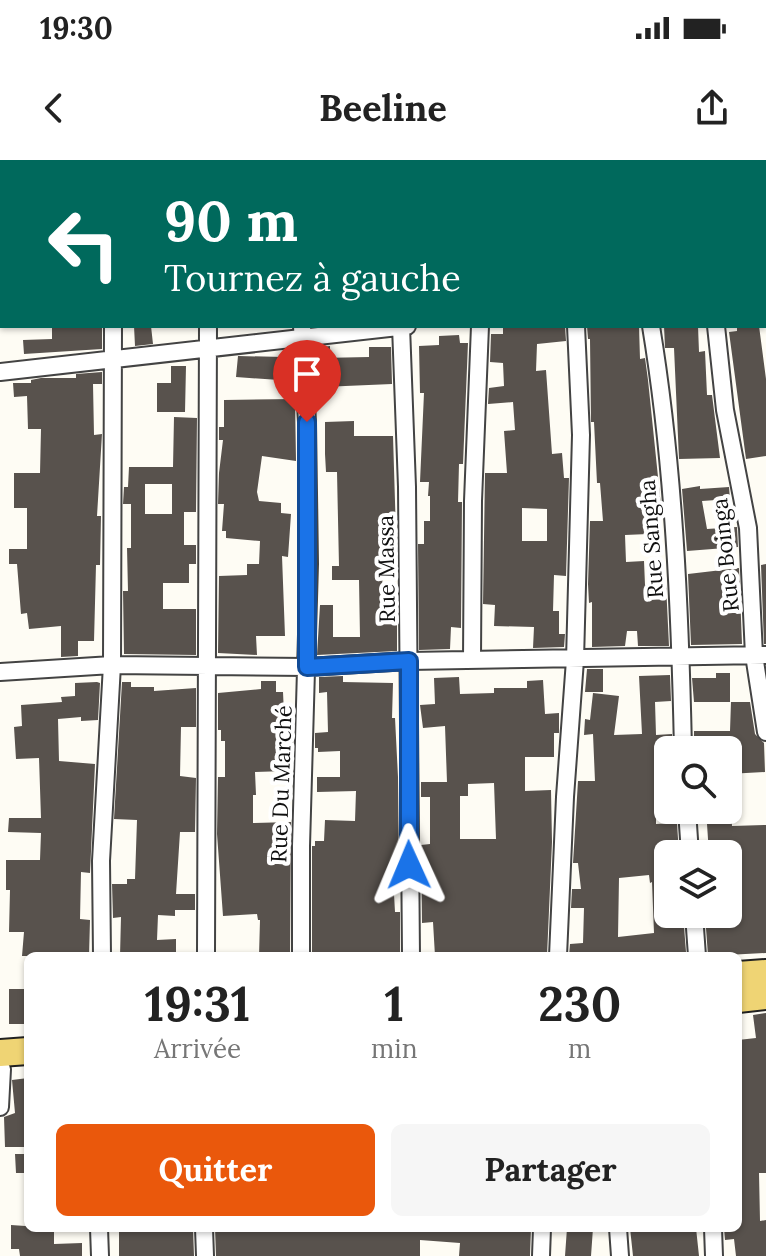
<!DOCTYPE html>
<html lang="fr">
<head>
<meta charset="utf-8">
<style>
  :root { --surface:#fff; --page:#f6f6f6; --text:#222; --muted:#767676; --accent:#ea580c }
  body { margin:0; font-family:Lora,serif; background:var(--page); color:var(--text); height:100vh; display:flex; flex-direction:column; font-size:30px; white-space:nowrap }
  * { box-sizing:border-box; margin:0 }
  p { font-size:26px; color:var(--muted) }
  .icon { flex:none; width:44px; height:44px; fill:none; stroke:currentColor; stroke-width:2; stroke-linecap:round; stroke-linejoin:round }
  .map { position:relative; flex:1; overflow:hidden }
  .sheet { position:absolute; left:24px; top:792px; width:718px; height:280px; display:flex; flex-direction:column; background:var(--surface); border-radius:12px; box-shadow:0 2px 6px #0004 }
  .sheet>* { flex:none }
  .hud { position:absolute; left:0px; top:0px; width:766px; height:168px; box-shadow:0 2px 6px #0004; background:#00695c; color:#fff; overflow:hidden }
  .buttons { position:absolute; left:654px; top:576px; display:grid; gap:16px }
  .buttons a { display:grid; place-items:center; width:88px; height:88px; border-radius:12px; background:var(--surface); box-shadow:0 2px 6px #0004; font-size:40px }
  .pin { position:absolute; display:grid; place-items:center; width:68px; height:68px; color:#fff; margin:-82px -34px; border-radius:50% 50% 50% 0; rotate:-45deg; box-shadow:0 0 8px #0007 }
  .pin .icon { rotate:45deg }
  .me { position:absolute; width:88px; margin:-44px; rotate:359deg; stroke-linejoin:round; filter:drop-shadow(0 0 6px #0008) }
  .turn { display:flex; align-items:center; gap:28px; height:168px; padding:0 32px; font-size:36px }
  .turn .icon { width:104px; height:104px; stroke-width:2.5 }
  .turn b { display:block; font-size:56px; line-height:68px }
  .eta { display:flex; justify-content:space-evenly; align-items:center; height:136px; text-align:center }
  .eta b { font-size:48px; font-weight:700; line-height:56px }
  .button { display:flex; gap:16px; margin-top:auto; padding:16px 32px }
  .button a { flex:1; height:92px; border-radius:12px; background:var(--accent); color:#fff; font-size:32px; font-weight:700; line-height:92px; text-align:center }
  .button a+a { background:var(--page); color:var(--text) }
  .status { display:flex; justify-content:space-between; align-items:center; height:56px; padding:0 40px; background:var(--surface); direction:ltr }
  .status svg { height:22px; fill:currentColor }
  header { display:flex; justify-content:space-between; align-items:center; height:104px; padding:0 32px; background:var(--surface); font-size:36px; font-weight:700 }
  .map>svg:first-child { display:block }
  .building { fill:#58524d; fill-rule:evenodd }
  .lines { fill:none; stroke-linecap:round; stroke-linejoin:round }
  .minor-casing { stroke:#434343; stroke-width:20 }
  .primary-casing { stroke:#212121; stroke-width:30 }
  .minor { stroke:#fff; stroke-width:16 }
  .primary { stroke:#efd474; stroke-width:26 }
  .route-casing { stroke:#114b97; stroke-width:20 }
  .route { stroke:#1a73e8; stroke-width:14 }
  .labels { text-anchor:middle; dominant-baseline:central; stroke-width:8; stroke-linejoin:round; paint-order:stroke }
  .street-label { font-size:22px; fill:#101010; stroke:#fff }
</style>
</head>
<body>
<div class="status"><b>19:30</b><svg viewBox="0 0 49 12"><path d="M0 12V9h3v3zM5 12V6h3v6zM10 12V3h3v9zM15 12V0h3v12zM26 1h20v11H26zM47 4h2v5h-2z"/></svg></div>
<header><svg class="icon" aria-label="back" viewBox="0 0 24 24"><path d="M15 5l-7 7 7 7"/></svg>Beeline<svg class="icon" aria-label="share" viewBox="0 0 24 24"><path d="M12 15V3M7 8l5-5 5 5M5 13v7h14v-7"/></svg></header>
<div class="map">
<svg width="766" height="1096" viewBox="0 0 766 1096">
  <rect width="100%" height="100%" fill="#fefcf4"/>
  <path class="building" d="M52,166H102V189L24,194L23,180L52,179Z
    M134,166H151L153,184L135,186Z
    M565,166L566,181L537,184L536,211L546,210L552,294L562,293L564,318H569L566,416L554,415L553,451H559V474H565L564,487L533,488L534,467L494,466L495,445L483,444L485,313H507L504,271L515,270L513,242L488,244L489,228L504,226L503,203L490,202L491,174H503V168ZM522,348L547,349V381H522Z
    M587,166H639L640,199L645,198L648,220L661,346H647L648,374L625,375L626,402L644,401L645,425L666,424L669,486H638L637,471H627L625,486L592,487V442L589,443L588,424L590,361H603L600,323H597L594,262H591L590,179H588Z
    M664,166H698L699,192L705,191L707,235H712L720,298L679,299L674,188H665Z
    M737,166H759L766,219V296L746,299L729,172L737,171Z
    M459,175L460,183H468L463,304H459L458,342H462L461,468L451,467L450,489L419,490L418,384H424V361H430V336H428L429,322H420L424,233H420L419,186L439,185V176Z
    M330,186V196L315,195V188Z
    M369,187H391L392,224L322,227L321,198L369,197Z
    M292,193L294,221L236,217L238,196L283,197V194Z
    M171,206H186L185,252H157V223H171Z
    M102,212V224H93L94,275L102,274L97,356H101L100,405H96L94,481H78V496L61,497V466L29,469L27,453L21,454L17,404H9V389H27V348H14V313H40L41,269H28L27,236L14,237L13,223H31V220L41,218H76V214Z
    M295,239L296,301L262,296L257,332L259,341L281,343V353L291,354L288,397L282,396L285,476H256L257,495L218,493L219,416L247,415V404H259L260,381L226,378V371H222L224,344H218L219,313L223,280H219V267H224V240Z
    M174,257L197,258L196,352H184V385H196V404H189V423H163V449H196V495L124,494L123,431H128L127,388H131V344H123L124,327H128L129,307H173ZM145,324H172V354H145Z
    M354,261V276H393L397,407L382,408L383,446H397V491L317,495L320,445H333V477H360L359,420H332V406H339L337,312H326L325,294V262Z
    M700,326V329L729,327L730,339L702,341L707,369L737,367L738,387L687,391L682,329Z
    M766,404V484H764L761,405Z
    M739,408L742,484L691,485L688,414Z
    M587,509H603V532H585Z
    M716,513H730V542H694L692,518H716Z
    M670,515L671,541L655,542L656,575L672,574V590H668V636H656V664L677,663L679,694H668V754H683L686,792L655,796H569L570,784L583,783L584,748H571L572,729H581L578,703H573L578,621H595L593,574L584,575L585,559L590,560L593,533L619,536L614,575L642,574L639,516ZM649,715L650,723L652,722L654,773L618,777L619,718Z
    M343,516V522L393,523L392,558H395L398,617L399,710H391L390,734H394L395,752H400V796H312V686H315V681H324L325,660L355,661L356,631L317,632V617H340V591L318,592V588H315V573L328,572L327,532L319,533V517Z
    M459,517L460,534L494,533V528H527V521L543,520L545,554L559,553V573H554V597H525V631L551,630L552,682L547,796H435L433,762L422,763L421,685L430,684V637H421V622H447L445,566L423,568L420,545L435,544L434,518ZM494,623L496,679H460V636H468V624Z
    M261,521H276V532H283L284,554L294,553L293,589H286V611L255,612L256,635H253V663L291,662L290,796H259L260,760H258L257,754L223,756L217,674L218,617H225V581H221V570H218V533L261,529Z
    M97,522L100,523L98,560L81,561V557L58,559L59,601L95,604L90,713L81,712L80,759L90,760L89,796H22L24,772H9L10,730H6V700H40L41,673L8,672L9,658H41L39,598L16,599L14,567L22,566L21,545L62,542L61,537L75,536V523Z
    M122,522H131V527H154V531L196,528V567H181L180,616L196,618L195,672H180L176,734H195V750H175V756L158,755L157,780L176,779V796H120L121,757L113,758L112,724H127V719H135L137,660L114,659Z
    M731,542H750L755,574L764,583L765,612L728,614V590L694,588V571H730Z
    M698,650H731L732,666L766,665V793L708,796L705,754H728V694H709L707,664H699Z
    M9,829H28V864H9Z
    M766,853V1013H759L760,1061L766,1060V1096H736L734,1079L725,1080L724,1068H738V880L756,878L753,855Z
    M28,918L26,987H5L4,957L15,953L12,920Z
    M15,994H28V1013H16Z
    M11,1065L54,1068V1084L82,1083V1096H20L19,1089H11Z
    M119,1068H193L194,1096H119Z
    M215,1068H531L530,1096H459L460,1083L420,1080V1096H216Z
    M567,1068H593L591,1096H565Z
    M630,1068H696L699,1096H633Z"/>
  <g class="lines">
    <defs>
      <path id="minor" d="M307,0V2
        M561,0V2
        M642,0V2
        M694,0V2
        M5,2V0
        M119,2V0
        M214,2V0
        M403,2V0
        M486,2V0
        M0,124L2,93
        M764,130L766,129
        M401,166L407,327L411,796
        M651,166C674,306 680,448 683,590
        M716,166L725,250L748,368L754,495L766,572
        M0,212L407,166
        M472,500L473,341L480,166
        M0,512L112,505L307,507L409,501L766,495
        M687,650L690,694
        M694,754L697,796
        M102,796L101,701L112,505L113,166
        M206,796L208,166
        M301,796V686L309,404L307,262L302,166
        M558,796L565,637L575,500L581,275L576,166
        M0,947L2,909
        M99,1068L100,1096
        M204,1068L205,1096
        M618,1068L620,1096
        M713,1068L714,1096
        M541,1096L542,1068"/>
      <path id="primary" d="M738,815L766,813
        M738,839L766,836
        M0,893L28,891"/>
    </defs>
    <use href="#minor" class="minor-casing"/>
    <use href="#primary" class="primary-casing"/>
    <use href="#minor" class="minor"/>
    <use href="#primary" class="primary"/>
  </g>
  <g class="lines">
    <defs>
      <path id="route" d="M307,262V507L409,501V705"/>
    </defs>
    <use href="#route" class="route-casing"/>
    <use href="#route" class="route"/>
  </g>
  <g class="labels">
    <g class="street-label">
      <text transform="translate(651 379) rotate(-94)">Rue Sangha</text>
      <text transform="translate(725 395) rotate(-96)">Rue Boinga</text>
      <text transform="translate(386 409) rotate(-91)">Rue Massa</text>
      <text transform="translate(281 624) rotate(-88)">Rue Du Marché</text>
    </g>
  </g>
</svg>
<div class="buttons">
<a><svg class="icon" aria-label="search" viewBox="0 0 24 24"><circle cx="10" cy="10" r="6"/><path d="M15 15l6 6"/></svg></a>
<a><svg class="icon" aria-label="layers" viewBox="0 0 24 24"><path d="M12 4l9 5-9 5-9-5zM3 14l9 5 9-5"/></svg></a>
</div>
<div class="pin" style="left:307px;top:262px;background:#d93025"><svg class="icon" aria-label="arrive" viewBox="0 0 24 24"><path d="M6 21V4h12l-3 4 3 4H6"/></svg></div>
<svg class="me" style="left:409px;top:705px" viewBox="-20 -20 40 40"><path d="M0-17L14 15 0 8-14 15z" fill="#1a73e8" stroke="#fff" stroke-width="4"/></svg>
<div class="hud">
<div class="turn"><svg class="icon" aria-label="left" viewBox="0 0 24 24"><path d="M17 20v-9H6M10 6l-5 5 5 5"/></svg><div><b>90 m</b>Tournez à gauche</div></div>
</div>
<section class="sheet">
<div class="eta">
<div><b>19:31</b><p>Arrivée</p></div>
<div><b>1</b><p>min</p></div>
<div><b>230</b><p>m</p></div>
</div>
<div class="button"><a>Quitter</a><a>Partager</a></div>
</section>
</div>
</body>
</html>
